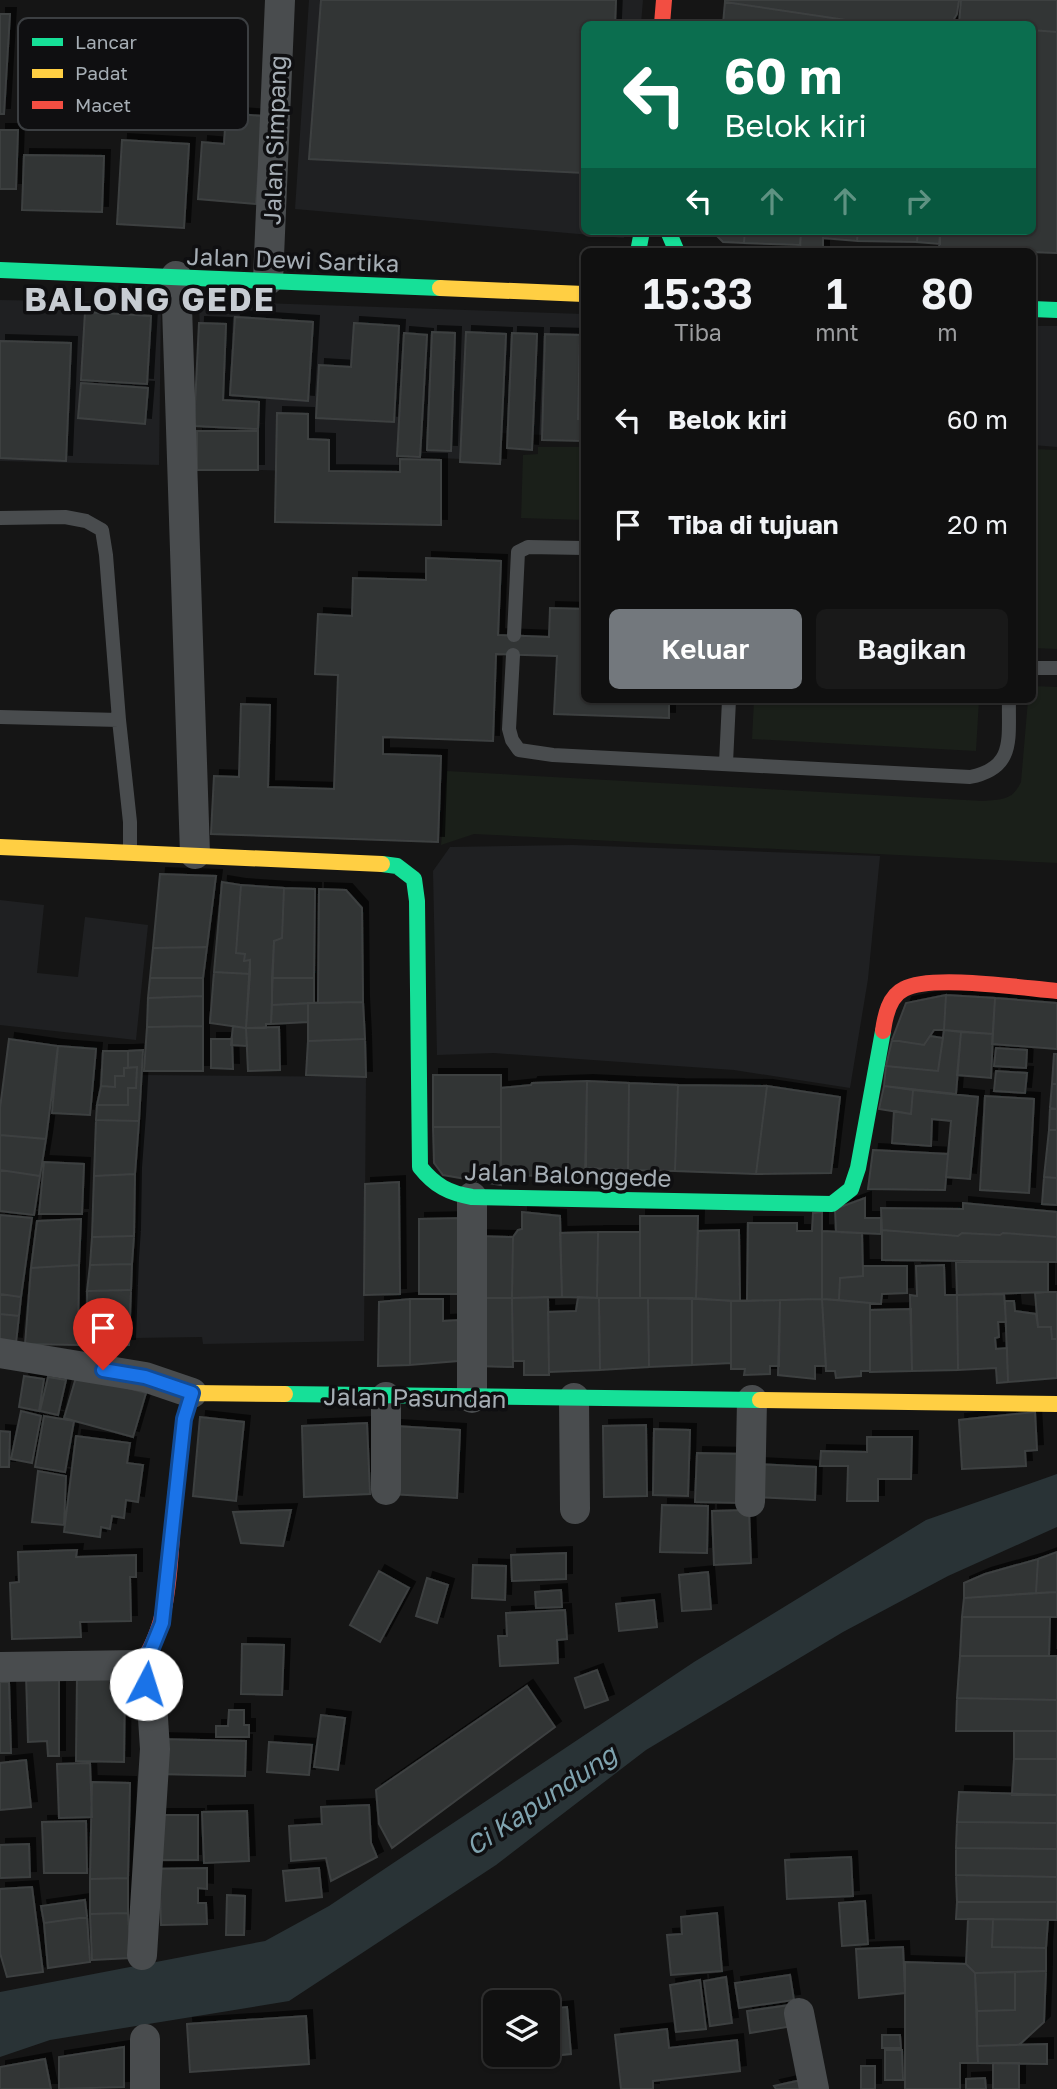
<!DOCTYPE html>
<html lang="id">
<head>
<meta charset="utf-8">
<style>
  :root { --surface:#101010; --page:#191919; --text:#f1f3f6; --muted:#9c9d9f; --line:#303030; --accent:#73787d }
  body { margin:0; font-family:"Golos Text",sans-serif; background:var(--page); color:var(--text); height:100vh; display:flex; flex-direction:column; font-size:26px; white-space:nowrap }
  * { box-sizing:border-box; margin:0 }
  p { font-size:23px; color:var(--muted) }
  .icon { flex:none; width:38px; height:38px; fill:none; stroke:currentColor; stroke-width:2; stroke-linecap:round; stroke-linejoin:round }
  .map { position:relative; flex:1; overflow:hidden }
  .sheet { position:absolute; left:581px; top:248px; width:455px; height:455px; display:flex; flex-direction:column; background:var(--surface); border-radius:10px; box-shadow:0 2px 5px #0004,0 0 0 2px var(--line) }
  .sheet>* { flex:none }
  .banner { position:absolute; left:581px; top:21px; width:455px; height:214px; border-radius:10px; box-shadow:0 2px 5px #0004,0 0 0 2px var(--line); background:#0b6e4f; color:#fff; overflow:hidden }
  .fabs { position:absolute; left:483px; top:1990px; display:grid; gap:14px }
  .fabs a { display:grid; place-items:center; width:77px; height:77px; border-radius:10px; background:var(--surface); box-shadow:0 2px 5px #0004,0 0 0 2px var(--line); font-size:35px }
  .pin { position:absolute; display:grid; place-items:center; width:60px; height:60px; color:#fff; margin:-72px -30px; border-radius:50% 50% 50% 0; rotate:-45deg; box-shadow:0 0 7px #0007 }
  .pin .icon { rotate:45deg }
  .me { position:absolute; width:77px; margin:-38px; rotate:5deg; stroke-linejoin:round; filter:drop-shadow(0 0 5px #0008) }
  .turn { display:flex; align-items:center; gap:24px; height:147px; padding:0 28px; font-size:32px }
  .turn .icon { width:91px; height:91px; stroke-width:2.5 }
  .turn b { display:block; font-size:49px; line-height:60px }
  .lanes { display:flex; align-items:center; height:66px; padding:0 28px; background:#0003; justify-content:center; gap:35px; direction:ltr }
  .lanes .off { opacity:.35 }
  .eta { display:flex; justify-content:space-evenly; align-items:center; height:119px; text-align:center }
  .eta b { font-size:42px; font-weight:600; line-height:49px }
  .button { display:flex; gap:14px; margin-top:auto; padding:14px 28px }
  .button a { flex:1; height:80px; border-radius:10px; background:var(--accent); color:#fff; font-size:28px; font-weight:600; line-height:80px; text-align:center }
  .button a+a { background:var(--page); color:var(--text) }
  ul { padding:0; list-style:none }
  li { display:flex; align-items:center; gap:21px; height:105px; padding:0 28px }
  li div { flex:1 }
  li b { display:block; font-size:26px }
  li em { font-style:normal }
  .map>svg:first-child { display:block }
  .built { fill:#1f2022 }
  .green { fill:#1a1f19 }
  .water { fill:#293336 }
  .building { fill:#323435; stroke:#3d4041; stroke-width:2; filter:url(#shadow) }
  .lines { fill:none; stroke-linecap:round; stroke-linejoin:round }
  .lane { stroke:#494c4e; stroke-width:14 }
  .street { stroke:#494c4e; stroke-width:30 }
  .fast { stroke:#16e098; stroke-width:16 }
  .slow { stroke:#ffcf43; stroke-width:16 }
  .jam { stroke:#f24e42; stroke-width:16 }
  .route-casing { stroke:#114b97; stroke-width:18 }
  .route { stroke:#1a73e8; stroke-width:12 }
  .labels { text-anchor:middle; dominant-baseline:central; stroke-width:7; stroke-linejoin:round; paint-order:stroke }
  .street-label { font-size:24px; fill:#a6aeb5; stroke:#0f0f11 }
  .water-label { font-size:26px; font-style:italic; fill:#7fa3af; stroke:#0f0f11 }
  .district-label { font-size:32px; font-weight:bold; letter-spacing:2px; fill:#c7ccd2; stroke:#0f0f11 }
  .key { fill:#0f0f11; stroke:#3c3f42; stroke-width:2 }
  .key-label { font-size:19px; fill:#a6aeb5 }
</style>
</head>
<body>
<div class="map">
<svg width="1057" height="2089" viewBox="0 0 1057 2089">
  <defs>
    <filter id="shadow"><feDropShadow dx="6" dy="-6" stdDeviation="0" flood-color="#0009"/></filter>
  </defs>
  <rect width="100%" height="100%" fill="#151515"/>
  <path class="built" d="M309,0H643L641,24H584V231H625L624,238L295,209Z
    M0,300L161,303L159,465L0,461Z
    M199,301L584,314V437L501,433L502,461L398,456L400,475L204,468Z
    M1033,326H1057V447L1033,445Z
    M572,845L880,856L868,979L850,1088L734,1070L494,1053L437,1055L433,871L450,847Z
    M0,900L44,905L37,973L78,977L85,917L148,925L136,1040L0,1025Z
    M143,1075L366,1077L364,1341L203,1344L202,1337L134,1338Z"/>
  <path class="green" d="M538,447H584V520L521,518L523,455L538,454Z
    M1033,449L1057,450V649L1033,648L1036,554L1032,547Z
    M1033,686L1057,687V863L474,834L441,845L447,771L983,801C1002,799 1012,801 1021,782L1028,700H1032Z
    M754,700H979L976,751L752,739Z"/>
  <path class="water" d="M1057,1474V1527L948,1576L843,1632L646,1750L496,1865L289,2001L50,2040L0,2057V1992L265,1941L329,1906L694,1662L926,1520Z"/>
  <path class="building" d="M321,0H616L615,24H584V173L309,159Z
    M725,0H959L957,14L951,24H873L725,2Z
    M961,0H1057V32L1032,30V24H959Z
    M725,2L873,24H723Z
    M0,14H10L4,114H0Z
    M1032,30L1057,32V253L939,249L940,231H1032Z
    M226,113L263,116L256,204L198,199L202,142L224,144Z
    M0,130H18L16,189H0Z
    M122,140L189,144L184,228L117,224Z
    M24,155L104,156L102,212L22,210Z
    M712,231H745L744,243L723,242Z
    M745,231H801L800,245L744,243Z
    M801,231H823V251L800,250Z
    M823,231H858L857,241L823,238Z
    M858,231H918L917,242L857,241Z
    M918,231H940V244L917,242Z
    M85,312L151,316L147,384L81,380Z
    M235,317L313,322L308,401L230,395Z
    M199,323L226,324L223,400L259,402L258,429L194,426Z
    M354,323L399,326L394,422L316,418L319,365L351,367Z
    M432,332L455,333L451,451L427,450Z
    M466,332L506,334L500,464L460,462Z
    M404,333L427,335L420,457L397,456Z
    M512,333L537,334L532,450L507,448Z
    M545,334L580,335L578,419H584V441L542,440Z
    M0,341L71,343L66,461L0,458Z
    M81,383L148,388L145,424L78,418Z
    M277,413L308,414V439L329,440V471L400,472V459L441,460V525L275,522Z
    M197,431H258V470H197Z
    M426,558L501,561L498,635L549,637L550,608L584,609V700H669V718L554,714L557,656L496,654L493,741L383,737V754L441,756L438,842L211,834L214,776L239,777L241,704L270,705L268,787L334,789L338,675L315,674L318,614L352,616L353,578L426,580Z
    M160,874L216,876L207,947L153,948Z
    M222,882L241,885L236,953L245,954L244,961L250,960V974L214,972Z
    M241,885L284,888L282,938L274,941L271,1024H266V1028H246L250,960L244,961L245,954L236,953Z
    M284,888L315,889L314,978H272L274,941L282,938Z
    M319,889L346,890L362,908L363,1002L318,1003Z
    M207,947L203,978H150L153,948Z
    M214,972L250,974L246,1028L210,1023Z
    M150,978H203V996L148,998Z
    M272,978H314V1003L272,1005Z
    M946,995L995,998L993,1034L944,1030Z
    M946,995L944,1030H934L924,1045L892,1040L906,1003Z
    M203,996V1026L147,1027L148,998Z
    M995,998L1057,1003V1049L992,1044Z
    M363,1002L365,1039L308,1041V1003Z
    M308,1003V1022L271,1024L272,1005Z
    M203,1026V1071H144L147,1027Z
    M233,1026L246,1028L247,1046L231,1045Z
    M279,1027L280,1070L248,1071L246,1028Z
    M944,1030L961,1032L956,1094L884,1086L886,1066L938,1071Z
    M961,1032L993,1034L991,1078L957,1075Z
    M930,1036L943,1038L938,1071L886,1066L892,1040L924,1045Z
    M9,1039L58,1046L46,1139L0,1135V1108Z
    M211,1039H232L233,1069L211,1068Z
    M365,1039L366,1077L306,1075L308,1041Z
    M58,1046L96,1049L90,1115L52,1113Z
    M996,1048L1027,1050L1026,1068L994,1066Z
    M143,1050L139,1121L96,1120L97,1105H128V1088H136L137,1067L128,1068V1051Z
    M103,1051H128V1068H124V1076H115V1087L101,1086Z
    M1054,1054H1057V1084H1052Z
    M137,1067L136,1088H128V1105H97L101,1086L115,1087V1076H124V1068Z
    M996,1071L1027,1073L1025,1093L994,1091Z
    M433,1075H501V1127H433Z
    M587,1081L629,1083L628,1170L586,1168Z
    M587,1081L585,1177L501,1175V1088L531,1085L532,1083Z
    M629,1083L678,1085L675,1171L628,1170Z
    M1052,1084H1057V1109L1050,1108Z
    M678,1085L767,1086L756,1174L675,1171Z
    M767,1086L840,1097L831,1173L756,1174Z
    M884,1086L913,1090L911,1114L879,1109Z
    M913,1090L978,1097L970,1179L946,1177L951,1121L932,1119L931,1146L892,1143L894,1111L911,1114Z
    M985,1096L1034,1099L1029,1193L980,1190Z
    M1050,1108L1057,1109V1130H1049Z
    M96,1120L139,1121L135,1174L94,1176Z
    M433,1127H501V1185L443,1175L434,1163Z
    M1049,1130H1057V1178L1044,1177Z
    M0,1135L46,1139L40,1176L0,1170Z
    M873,1150L948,1154L945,1190L868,1189Z
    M44,1162L84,1164L82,1214H39Z
    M0,1170L40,1176L34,1215L0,1211Z
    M135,1174L134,1236L92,1237L94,1176Z
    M1044,1177L1057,1178V1205L1042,1204Z
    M399,1182L400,1294L364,1295L365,1184Z
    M865,1198V1218H881V1234L836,1232L835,1209Z
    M963,1203L1057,1212V1237L1003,1233L1000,1235L962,1233L958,1236L882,1230L881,1208L963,1209Z
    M522,1212L560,1216L562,1297L512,1298L513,1237L518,1230L522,1229Z
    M822,1212V1299L747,1301L748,1223H797V1231H812L813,1213Z
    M0,1215L32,1218L21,1297L0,1294Z
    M640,1216H698L696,1299L640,1298Z
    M462,1218L463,1294H419V1219Z
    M81,1219L79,1265L31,1268L37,1221Z
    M739,1230L740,1301L696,1299L698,1231Z
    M882,1230L958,1236L962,1233L1000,1235L1003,1233L1057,1237V1262L882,1260Z
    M822,1231L862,1233L863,1276L840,1278L839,1300L822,1299Z
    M598,1232H640V1298H597Z
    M598,1232L597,1298L562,1297L560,1233Z
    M134,1236L132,1264L90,1265L92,1237Z
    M475,1236L513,1237L512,1298H475Z
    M956,1262H1048V1292L957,1295Z
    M132,1264L131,1290L87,1291L90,1265Z
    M79,1265L78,1345L25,1344L31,1268Z
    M944,1265L945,1295H957L958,1370L912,1371L910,1295L917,1296L916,1266Z
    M863,1266H907V1293L882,1294L881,1304L839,1300L840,1278L863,1276Z
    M131,1290L129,1345L88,1346L87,1291Z
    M1048,1292H1057V1339H1052L1051,1327H1038L1035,1293Z
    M0,1294L21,1297L19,1316L0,1314Z
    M1004,1294L1006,1322H998L999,1337L995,1338L996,1349L1007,1348L1008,1382L997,1383L996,1368L958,1370L957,1295Z
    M548,1297L549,1375H524V1361H513L512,1298Z
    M578,1297L599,1298L600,1370L549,1372L548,1312L576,1311Z
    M475,1298H512L513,1367L475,1366Z
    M599,1298H648L649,1367L600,1370Z
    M648,1298H692V1365L649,1367Z
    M692,1298L731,1301V1363L692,1365Z
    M410,1299H443V1321L460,1320L458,1361L410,1365Z
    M410,1299V1365L378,1366L379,1302Z
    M822,1299L870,1303V1371H861V1376L836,1378L835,1371H826Z
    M822,1299L826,1366H815V1379L778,1375L780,1300Z
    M780,1300L779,1366H770V1374L744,1375L745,1369H731V1301Z
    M1005,1301H1014L1015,1311L1036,1314L1038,1327H1051L1052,1339H1057V1378L1008,1382Z
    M911,1309L912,1371L870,1372V1310Z
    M0,1314L19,1316L16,1343L0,1341Z
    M77,1374L146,1393L133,1437L64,1418Z
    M24,1376L44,1379L39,1411L19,1407Z
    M48,1377L66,1380L58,1415L40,1411Z
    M21,1411L41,1416L32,1463L11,1459Z
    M1035,1412L1037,1450L1025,1451L1026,1466L962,1469L959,1420Z
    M44,1416L74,1421L65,1472L35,1467Z
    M200,1417L244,1422L236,1501L193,1496Z
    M367,1423L370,1494L304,1497L302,1426Z
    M646,1425L647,1496L604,1497L603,1426Z
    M395,1426L460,1430L457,1498L391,1494Z
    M654,1429L690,1430L688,1496L653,1495Z
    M0,1431L10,1432L9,1467H0Z
    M76,1436L130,1443L127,1463L143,1465L138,1502L126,1500L124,1518L112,1516L110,1529L101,1527L100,1537L64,1532Z
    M867,1437H912L911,1479H878V1501H847L848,1466H820L821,1451L867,1452Z
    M697,1453L745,1454L744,1503L695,1502Z
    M756,1464L816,1467L815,1500L755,1497Z
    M38,1471L66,1476L64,1525L32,1522Z
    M662,1505L708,1506L707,1553L660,1552Z
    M291,1510L283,1546L241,1543L233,1512Z
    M749,1510L751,1563L714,1565L712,1511Z
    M77,1550L76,1557L136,1555V1577H130L131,1621L80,1622L81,1637L12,1639L10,1583L19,1582L18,1552Z
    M1057,1552V1592L1036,1593L1038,1559Z
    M566,1553V1579L512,1581L511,1555Z
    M1038,1559L1036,1593L964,1598V1583L985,1574Z
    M473,1565L506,1566L505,1600L472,1598Z
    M379,1571L409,1588L380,1642L350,1625Z
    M708,1572L711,1609L682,1611L679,1575Z
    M427,1578L448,1585L437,1623L416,1616Z
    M561,1590L562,1607L536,1608L535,1592Z
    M1057,1592V1617H962L964,1598Z
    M654,1600L657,1627L619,1631L616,1604Z
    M565,1610L567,1639L557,1640L558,1663L500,1666L498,1636H507L506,1613Z
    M962,1617H1050L1049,1656H960Z
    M242,1644L284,1645L282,1695L241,1694Z
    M960,1656H1057V1700L957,1698Z
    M597,1670L608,1700L585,1708L575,1678Z
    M59,1673V1756H48L47,1741L28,1742L26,1674Z
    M77,1677H125L124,1762L76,1761Z
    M0,1682H9L11,1753H0Z
    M527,1686L555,1727L392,1848L379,1824L376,1790Z
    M957,1698L1057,1700V1731H956Z
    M229,1710H244V1725H249V1737H216V1726H228Z
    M321,1715L345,1718L338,1770L314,1767Z
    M1014,1731H1057V1759H1014Z
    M157,1739L246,1741L245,1776L156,1774Z
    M269,1742L312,1745L309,1775L267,1772Z
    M1014,1759H1057V1795H1012Z
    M26,1760L31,1807L0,1810V1763Z
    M90,1763L92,1817L59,1818L57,1764Z
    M92,1782L130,1783L128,1878L90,1879Z
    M959,1792L1057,1795V1823L957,1822Z
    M369,1805L371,1843L377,1857L331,1881L326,1858L291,1861L289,1826L322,1824L321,1807Z
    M247,1811L249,1861L204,1863L202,1812Z
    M159,1815H198V1860H159Z
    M86,1821L87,1873H44L42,1822Z
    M957,1822L1057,1823V1849L956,1848Z
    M29,1844L30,1877L0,1878V1845Z
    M956,1848L1057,1849V1877L956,1875Z
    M851,1857L853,1896L787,1899L785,1860Z
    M207,1868V1889L198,1888V1903H206L207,1924L161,1925L160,1893L147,1869Z
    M319,1868L322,1897L286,1901L283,1871Z
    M956,1875L1057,1877V1902H957Z
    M128,1878V1913L90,1914V1879Z
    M32,1887L43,1972L7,1977L0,1953V1889Z
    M227,1895L245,1896L244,1935H226Z
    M85,1900L87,1917L44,1923L41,1906Z
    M865,1901L868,1944L842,1946L839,1903Z
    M957,1902H1057V1920L956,1919Z
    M128,1913L131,1958L92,1960L90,1914Z
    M717,1913L722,1971L671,1975L667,1935L682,1934L681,1917Z
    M87,1917L90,1962L48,1968L44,1923Z
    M968,1919H993L992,1947L1046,1948V1971L975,1973L966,1964Z
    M993,1919L1048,1920L1046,1948L992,1947Z
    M903,1947L905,1993L859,1998L856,1949Z
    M905,1962L966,1964L975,1973L978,2063H960V2089H905Z
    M1046,1971L1044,2022L1019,2045L977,2046V2011L1015,2010V1972Z
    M1015,1972V2010L977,2011L975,1973Z
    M790,1975L794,2000L739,2008L735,1983Z
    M726,1977L732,2023L710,2026L704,1981Z
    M700,1980L706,2029L676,2032L670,1985Z
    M790,2005L793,2026L750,2033L747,2011Z
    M567,2007L571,2054L512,2060L511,2054H548V2009Z
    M306,2016L309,2064L190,2072L187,2024Z
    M667,2029L669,2048L737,2040L740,2071L653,2081V2089H621L615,2035Z
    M882,2035H900L901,2048H882Z
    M1047,2044V2064L978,2063L977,2046Z
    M124,2047V2087L59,2089V2057Z
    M885,2050H902L903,2080H885Z
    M45,2059L51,2089H0V2067Z
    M993,2063H1019V2089H993Z
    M861,2066H875V2089H861Z
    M985,2078L986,2089H966V2079Z
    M806,2079L809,2089H776L774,2086Z"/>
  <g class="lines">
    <path class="lane" d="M0,518L65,517L86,521L102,530L106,555L119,720L130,822V851
      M514,635L518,552L528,547L584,548
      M513,655L509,729L512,740L519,750L553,755L970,777C1016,768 1008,738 1009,700
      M1032,668H1057
      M0,717L119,720
      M726,763L729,700"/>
    <path class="street" d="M176,276L195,854
      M268,280L280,0
      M0,1353L145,1377L192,1393
      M386,1397V1490
      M472,1398V1197
      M574,1398L575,1509
      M750,1502L752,1400
      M0,1667L140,1665L152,1703L155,1749L142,1955
      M799,2013L814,2089
      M145,2039V2089"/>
    <path class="fast" d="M668,231L677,252
      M638,252L642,231
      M0,270L440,288
      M1032,309L1057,310
      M382,864L397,866L414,879L417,901L420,1167C435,1186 449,1193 472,1197L832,1204L851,1189L858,1168L883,1031
      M285,1394L760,1400"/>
    <path class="slow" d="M440,288L584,294
      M0,847L382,864
      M760,1400L1057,1404
      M174,1509L184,1419L192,1393L285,1394"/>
    <path class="jam" d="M662,24L664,0
      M883,1031C885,1016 889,996 904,989C931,974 1022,988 1057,991
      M140,1665C172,1622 169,1561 174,1509"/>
  </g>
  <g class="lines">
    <defs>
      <path id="route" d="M103,1370L145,1377L192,1393L184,1419L162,1623L151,1650L140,1665L146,1684"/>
    </defs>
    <use href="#route" class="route-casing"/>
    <use href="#route" class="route"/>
  </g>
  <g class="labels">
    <g class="street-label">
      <text transform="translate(274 140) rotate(-88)">Jalan Simpang</text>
      <text transform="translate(293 259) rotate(2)">Jalan Dewi Sartika</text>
      <text transform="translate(568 1174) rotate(2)">Jalan Balonggede</text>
      <text transform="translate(415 1397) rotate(1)">Jalan Pasundan</text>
    </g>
    <g class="water-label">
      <text transform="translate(541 1800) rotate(-34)">Ci Kapundung</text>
    </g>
    <g class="district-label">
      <text x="150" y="299">BALONG GEDE</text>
    </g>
  </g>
  <rect x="18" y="18" width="230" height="112" rx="10" class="key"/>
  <rect x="32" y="38" width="31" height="8" fill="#16e098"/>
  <rect x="32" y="69" width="31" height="9" fill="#ffcf43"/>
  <rect x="32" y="101" width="31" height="8" fill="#f24e42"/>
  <g class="key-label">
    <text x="75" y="49">Lancar</text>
    <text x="75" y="80">Padat</text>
    <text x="75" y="112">Macet</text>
  </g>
</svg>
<div class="fabs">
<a><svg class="icon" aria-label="layers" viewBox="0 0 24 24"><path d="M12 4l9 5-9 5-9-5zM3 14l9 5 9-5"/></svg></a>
</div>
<div class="pin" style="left:103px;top:1370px;background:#d93025"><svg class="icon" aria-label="arrive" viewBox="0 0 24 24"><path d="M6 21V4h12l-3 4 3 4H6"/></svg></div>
<svg class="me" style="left:146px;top:1684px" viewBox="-20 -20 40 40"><circle r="19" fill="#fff"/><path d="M0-13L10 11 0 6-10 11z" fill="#1a73e8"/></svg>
<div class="banner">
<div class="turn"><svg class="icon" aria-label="left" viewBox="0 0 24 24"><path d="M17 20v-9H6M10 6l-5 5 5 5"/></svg><div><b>60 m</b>Belok kiri</div></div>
<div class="lanes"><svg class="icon" aria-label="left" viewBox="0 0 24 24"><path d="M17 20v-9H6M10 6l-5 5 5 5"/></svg><svg class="icon off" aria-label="ahead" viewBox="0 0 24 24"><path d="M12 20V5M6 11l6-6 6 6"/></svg><svg class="icon off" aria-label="ahead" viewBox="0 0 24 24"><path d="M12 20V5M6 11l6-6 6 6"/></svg><svg class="icon off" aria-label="right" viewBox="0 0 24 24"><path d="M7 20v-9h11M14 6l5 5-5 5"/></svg></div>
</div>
<section class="sheet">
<div class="eta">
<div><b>15:33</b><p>Tiba</p></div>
<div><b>1</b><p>mnt</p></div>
<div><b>80</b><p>m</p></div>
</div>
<ul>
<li><svg class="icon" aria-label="left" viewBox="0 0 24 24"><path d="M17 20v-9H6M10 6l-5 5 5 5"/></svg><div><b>Belok kiri</b></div><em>60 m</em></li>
<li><svg class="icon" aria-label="arrive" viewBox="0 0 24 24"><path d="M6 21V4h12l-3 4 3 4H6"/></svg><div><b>Tiba di tujuan</b></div><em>20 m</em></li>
</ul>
<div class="button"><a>Keluar</a><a>Bagikan</a></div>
</section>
</div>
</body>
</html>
